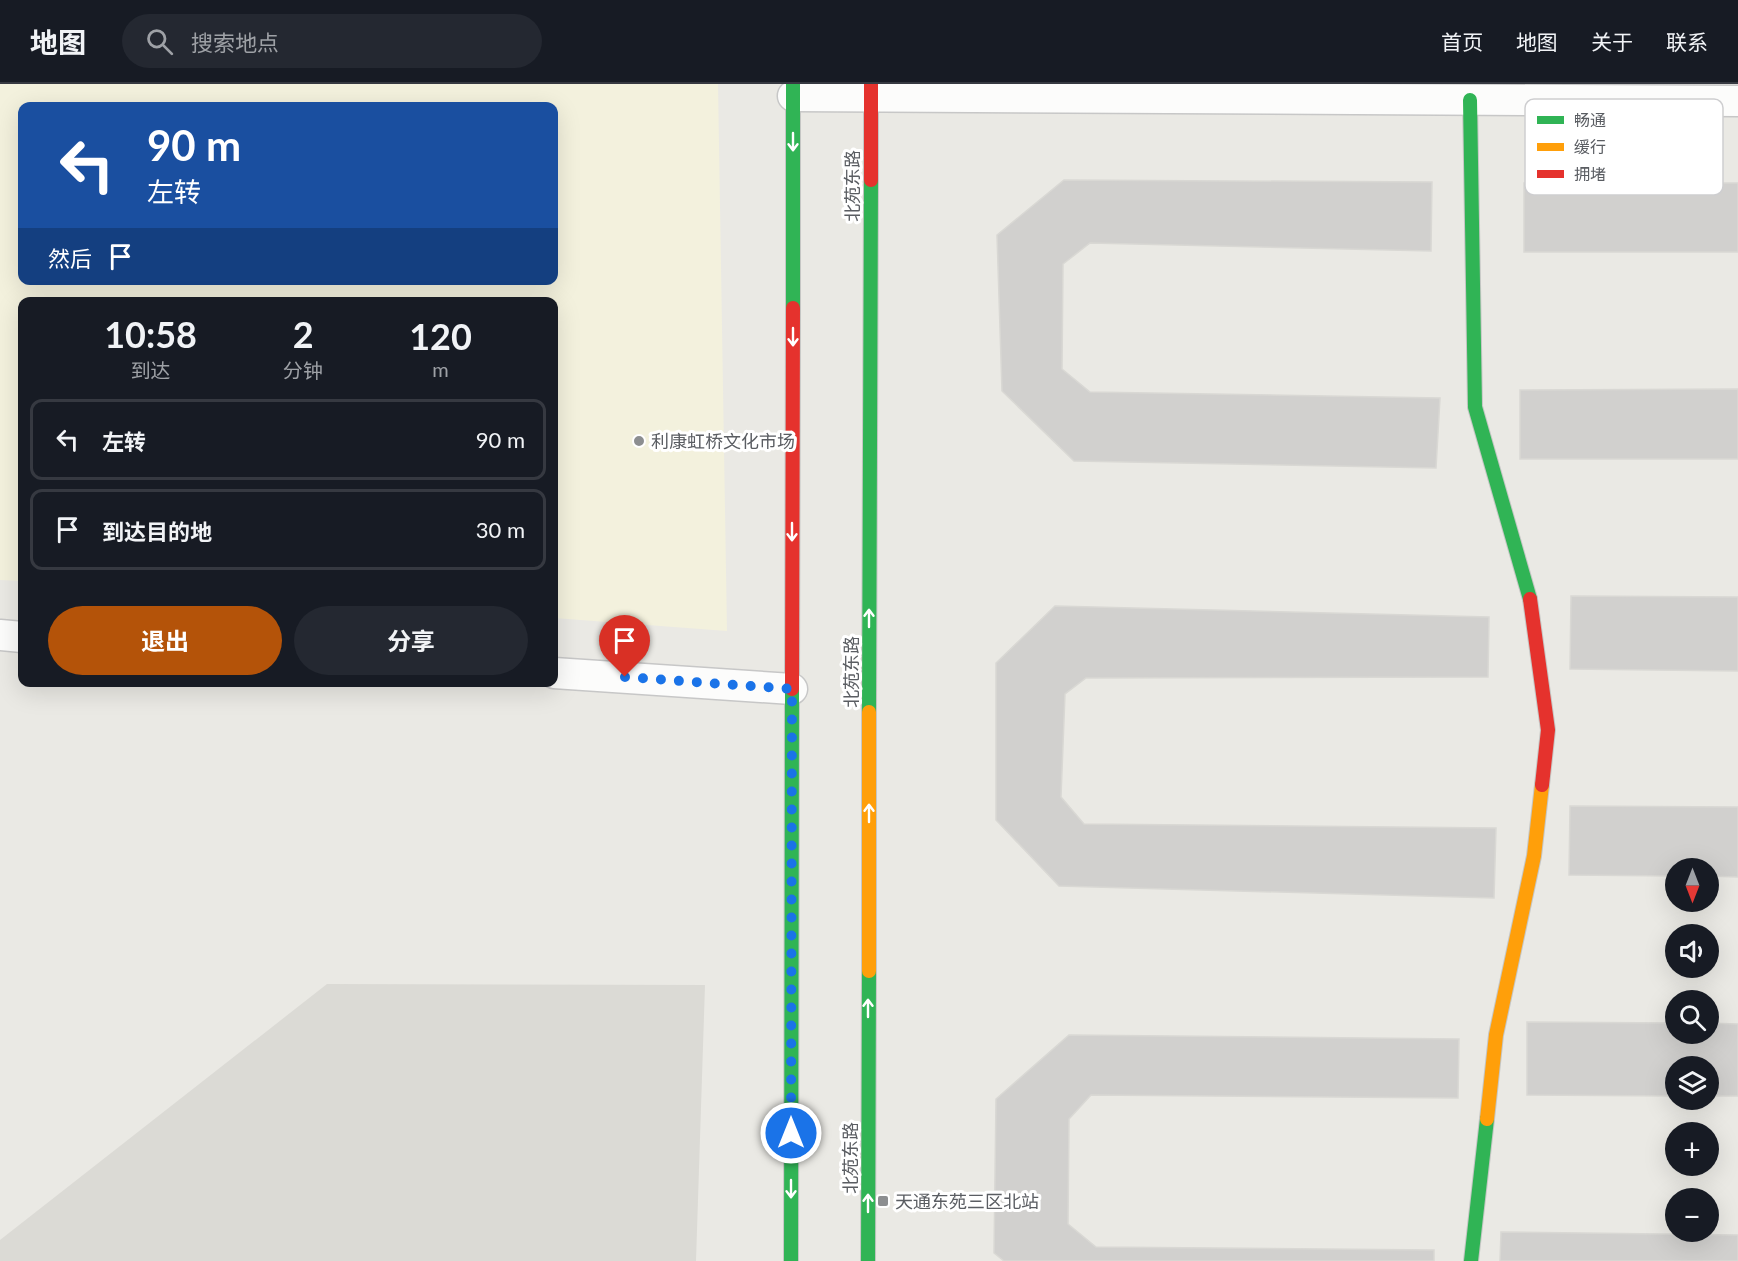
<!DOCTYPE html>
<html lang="zh">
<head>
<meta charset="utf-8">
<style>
  :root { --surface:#171b24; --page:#242831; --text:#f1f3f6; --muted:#9ea1a6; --line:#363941; --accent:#b45309 }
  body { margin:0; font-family:Lato,"Noto Sans SC",sans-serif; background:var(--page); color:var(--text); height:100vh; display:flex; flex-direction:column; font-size:22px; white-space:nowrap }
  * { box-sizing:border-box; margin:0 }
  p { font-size:20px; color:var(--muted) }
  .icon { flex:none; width:33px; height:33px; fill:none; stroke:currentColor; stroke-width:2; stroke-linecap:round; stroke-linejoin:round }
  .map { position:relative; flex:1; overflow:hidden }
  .drawer { position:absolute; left:18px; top:213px; width:540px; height:390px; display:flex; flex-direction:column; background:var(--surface); border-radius:12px; box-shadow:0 6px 24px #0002 }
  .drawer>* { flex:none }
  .top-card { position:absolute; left:18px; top:18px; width:540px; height:183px; border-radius:12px; box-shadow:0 6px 24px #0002; background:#1a4fa0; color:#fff; overflow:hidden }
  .needle { width:39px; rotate:180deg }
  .tools { position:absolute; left:1665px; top:774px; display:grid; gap:12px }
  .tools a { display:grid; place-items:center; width:54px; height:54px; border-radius:50%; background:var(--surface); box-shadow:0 6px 24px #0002; font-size:30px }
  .pin { position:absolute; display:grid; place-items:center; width:51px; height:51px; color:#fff; margin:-62px -26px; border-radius:50% 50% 50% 0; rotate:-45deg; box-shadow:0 0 6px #0007 }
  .pin .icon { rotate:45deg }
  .me { position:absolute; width:66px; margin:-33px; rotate:0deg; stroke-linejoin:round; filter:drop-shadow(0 0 4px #0008) }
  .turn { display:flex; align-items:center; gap:21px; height:126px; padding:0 30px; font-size:27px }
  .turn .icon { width:78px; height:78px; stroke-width:2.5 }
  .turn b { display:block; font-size:42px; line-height:51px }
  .then { display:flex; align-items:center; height:57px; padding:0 30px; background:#0003; gap:12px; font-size:22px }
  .eta { display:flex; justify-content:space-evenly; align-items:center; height:102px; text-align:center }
  .eta b { font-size:36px; font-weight:700; line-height:42px }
  .primary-button { display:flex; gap:12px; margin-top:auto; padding:12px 30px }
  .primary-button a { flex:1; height:69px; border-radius:36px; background:var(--accent); color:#fff; font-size:24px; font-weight:700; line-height:69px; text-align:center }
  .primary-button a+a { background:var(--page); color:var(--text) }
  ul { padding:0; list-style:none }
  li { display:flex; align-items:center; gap:18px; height:81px; margin:0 12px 9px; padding:0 18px; border:3px solid var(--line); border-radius:12px }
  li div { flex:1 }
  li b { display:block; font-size:22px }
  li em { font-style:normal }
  header { display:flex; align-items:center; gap:36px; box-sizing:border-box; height:84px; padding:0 30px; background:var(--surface); border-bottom:2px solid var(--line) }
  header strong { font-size:28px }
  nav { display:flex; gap:33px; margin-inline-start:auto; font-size:21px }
  .search { width:420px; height:54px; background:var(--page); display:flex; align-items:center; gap:15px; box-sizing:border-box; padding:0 21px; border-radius:33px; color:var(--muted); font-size:22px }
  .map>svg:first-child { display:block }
  .commercial { fill:#f3f1dd; fill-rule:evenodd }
  .industrial { fill:#dbdad5 }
  .building { fill:#d1d0ce; stroke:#d9d8d4; stroke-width:1.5 }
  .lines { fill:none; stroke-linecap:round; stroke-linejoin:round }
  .street-casing { stroke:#c7c7c7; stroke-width:33 }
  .fast-casing { stroke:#c5c6c4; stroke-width:16 }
  .slow-casing { stroke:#c5c6c4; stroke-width:16 }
  .jam-casing { stroke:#c5c6c4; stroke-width:16 }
  .street { stroke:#fcfcfb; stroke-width:30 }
  .fast { stroke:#30b455; stroke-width:14 }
  .slow { stroke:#ff9f0a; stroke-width:14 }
  .jam { stroke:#e5322d; stroke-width:14 }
  .oneway { stroke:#fff }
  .route { stroke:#1a73e8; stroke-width:10; stroke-dasharray:0 18 }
  .poi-dot { fill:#8c8e90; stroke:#fff; stroke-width:2 }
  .labels { text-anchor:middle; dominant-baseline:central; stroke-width:6; stroke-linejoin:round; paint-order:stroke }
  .street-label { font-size:18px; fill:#5a5d62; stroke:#fff }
  .poi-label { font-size:18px; fill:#5a5d62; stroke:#fff; text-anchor:start }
  .key { fill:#fff; stroke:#ceced0; stroke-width:1.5 }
  .key-label { font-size:16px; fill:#5a5d62 }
</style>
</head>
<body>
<header>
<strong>地图</strong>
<div class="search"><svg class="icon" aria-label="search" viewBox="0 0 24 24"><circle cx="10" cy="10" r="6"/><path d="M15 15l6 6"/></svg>搜索地点</div>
<nav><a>首页</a><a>地图</a><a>关于</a><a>联系</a></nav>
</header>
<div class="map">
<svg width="1738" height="1177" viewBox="0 0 1738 1177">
  <rect width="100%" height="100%" fill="#eae9e4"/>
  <path class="commercial" d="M0,0H718L727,547L554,534V218H22V497L0,496ZM22,22H554V196H22Z"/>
  <path class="industrial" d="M327,900L705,901L696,1177H0V1156Z"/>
  <path class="building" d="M1064,96L1432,98L1431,167L1090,159L1063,180L1062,285L1090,308L1440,314L1436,384L1074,377L1002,307L997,151Z
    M1524,99H1738V168H1524Z
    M1738,305V375H1520V306Z
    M1571,512L1738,513V587L1570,585Z
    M1055,522L1489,533L1488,593L1086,594L1065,610L1061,713L1084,740L1496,744L1494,814L1059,802L996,736V579Z
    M1570,722L1738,723V793L1708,792V784H1676V792L1569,791Z
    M1527,938L1676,939V950H1708V939L1738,940V1012H1708V982H1676V1012L1527,1011Z
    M1069,951L1459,955L1458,1014L1091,1011L1069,1035L1068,1140L1096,1163L1434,1166V1177H1004L994,1169L996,1015Z
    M1501,1148L1738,1151V1177H1500Z"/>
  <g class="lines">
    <defs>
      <path id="street" d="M793,12L1738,17
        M0,551L22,553
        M554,589L792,605"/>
      <path id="fast" d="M1470,16L1475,323L1530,515
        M793,224V0
        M869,628L871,96
        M791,1177L792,605
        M868,1177L869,887
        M1471,1177L1487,1035"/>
      <path id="slow" d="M869,887V628
        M1487,1035L1496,951L1534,772L1542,701"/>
      <path id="jam" d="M871,96V0
        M1530,515L1548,646L1542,701
        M792,605L793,224"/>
    </defs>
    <use href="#street" class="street-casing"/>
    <use href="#fast" class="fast-casing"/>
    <use href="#slow" class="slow-casing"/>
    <use href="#jam" class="jam-casing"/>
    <use href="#street" class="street"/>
    <use href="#fast" class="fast"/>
    <use href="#slow" class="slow"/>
    <use href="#jam" class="jam"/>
  </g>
  <defs><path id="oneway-shaft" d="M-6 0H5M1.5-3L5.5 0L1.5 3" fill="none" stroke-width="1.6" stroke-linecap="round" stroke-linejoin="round" transform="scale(1.5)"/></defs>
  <g class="oneway">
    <use href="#oneway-shaft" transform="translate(793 58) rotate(90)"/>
    <use href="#oneway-shaft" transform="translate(793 253) rotate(90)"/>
    <use href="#oneway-shaft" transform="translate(792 448) rotate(90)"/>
    <use href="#oneway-shaft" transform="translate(869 534) rotate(-90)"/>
    <use href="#oneway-shaft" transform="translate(869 729) rotate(-90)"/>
    <use href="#oneway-shaft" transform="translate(868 924) rotate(-90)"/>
    <use href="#oneway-shaft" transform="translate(791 1105) rotate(90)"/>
    <use href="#oneway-shaft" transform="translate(868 1119) rotate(-90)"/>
  </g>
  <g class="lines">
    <path class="route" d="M625,593L792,605L791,1049"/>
  </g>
  <g class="poi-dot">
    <circle cx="639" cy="357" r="6"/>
    <rect x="877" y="1111" width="12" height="12" rx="3"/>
  </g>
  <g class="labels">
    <g class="street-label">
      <text transform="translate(852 102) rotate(-90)">北苑东路</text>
      <text transform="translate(851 588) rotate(-90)">北苑东路</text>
      <text transform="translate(850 1074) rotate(-90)">北苑东路</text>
    </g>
    <g class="poi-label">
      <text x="651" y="357">利康虹桥文化市场</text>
      <text x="895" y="1117">天通东苑三区北站</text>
    </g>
  </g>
  <rect x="1525" y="15" width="198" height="96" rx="9" class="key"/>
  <rect x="1537" y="32" width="27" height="8" fill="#30b455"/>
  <rect x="1537" y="59" width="27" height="8" fill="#ff9f0a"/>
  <rect x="1537" y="86" width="27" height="8" fill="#e5322d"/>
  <g class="key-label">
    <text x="1574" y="42">畅通</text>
    <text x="1574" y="69">缓行</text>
    <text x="1574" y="96">拥堵</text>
  </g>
</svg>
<div class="tools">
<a><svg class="needle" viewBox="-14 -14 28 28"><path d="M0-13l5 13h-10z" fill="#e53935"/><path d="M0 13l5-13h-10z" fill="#9ea1a6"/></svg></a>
<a><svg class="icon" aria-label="sound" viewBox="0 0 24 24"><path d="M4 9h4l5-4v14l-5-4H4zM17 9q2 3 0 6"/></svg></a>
<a><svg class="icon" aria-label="search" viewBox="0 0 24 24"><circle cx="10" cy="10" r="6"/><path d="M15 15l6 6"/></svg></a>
<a><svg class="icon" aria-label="layers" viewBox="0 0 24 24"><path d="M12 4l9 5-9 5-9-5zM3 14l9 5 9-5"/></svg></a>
<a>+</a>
<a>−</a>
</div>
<div class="pin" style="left:625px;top:593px;background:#d93025"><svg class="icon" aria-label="arrive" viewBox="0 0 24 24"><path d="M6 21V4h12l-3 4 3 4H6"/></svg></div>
<svg class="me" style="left:791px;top:1049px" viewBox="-20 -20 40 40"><circle r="17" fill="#1a73e8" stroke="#fff" stroke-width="3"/><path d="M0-11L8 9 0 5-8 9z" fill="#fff"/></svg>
<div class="top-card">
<div class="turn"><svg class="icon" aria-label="left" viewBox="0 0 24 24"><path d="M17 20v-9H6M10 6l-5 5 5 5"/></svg><div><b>90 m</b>左转</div></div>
<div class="then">然后<svg class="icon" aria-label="arrive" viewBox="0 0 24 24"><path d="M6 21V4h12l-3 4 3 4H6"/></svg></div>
</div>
<section class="drawer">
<div class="eta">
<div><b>10:58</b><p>到达</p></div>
<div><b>2</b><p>分钟</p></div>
<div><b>120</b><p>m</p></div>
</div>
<ul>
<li><svg class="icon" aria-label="left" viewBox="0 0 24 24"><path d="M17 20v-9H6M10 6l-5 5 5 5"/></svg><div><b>左转</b></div><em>90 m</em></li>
<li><svg class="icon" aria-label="arrive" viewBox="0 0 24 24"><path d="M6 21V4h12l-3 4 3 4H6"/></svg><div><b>到达目的地</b></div><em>30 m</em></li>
</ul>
<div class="primary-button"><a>退出</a><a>分享</a></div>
</section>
</div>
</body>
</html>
